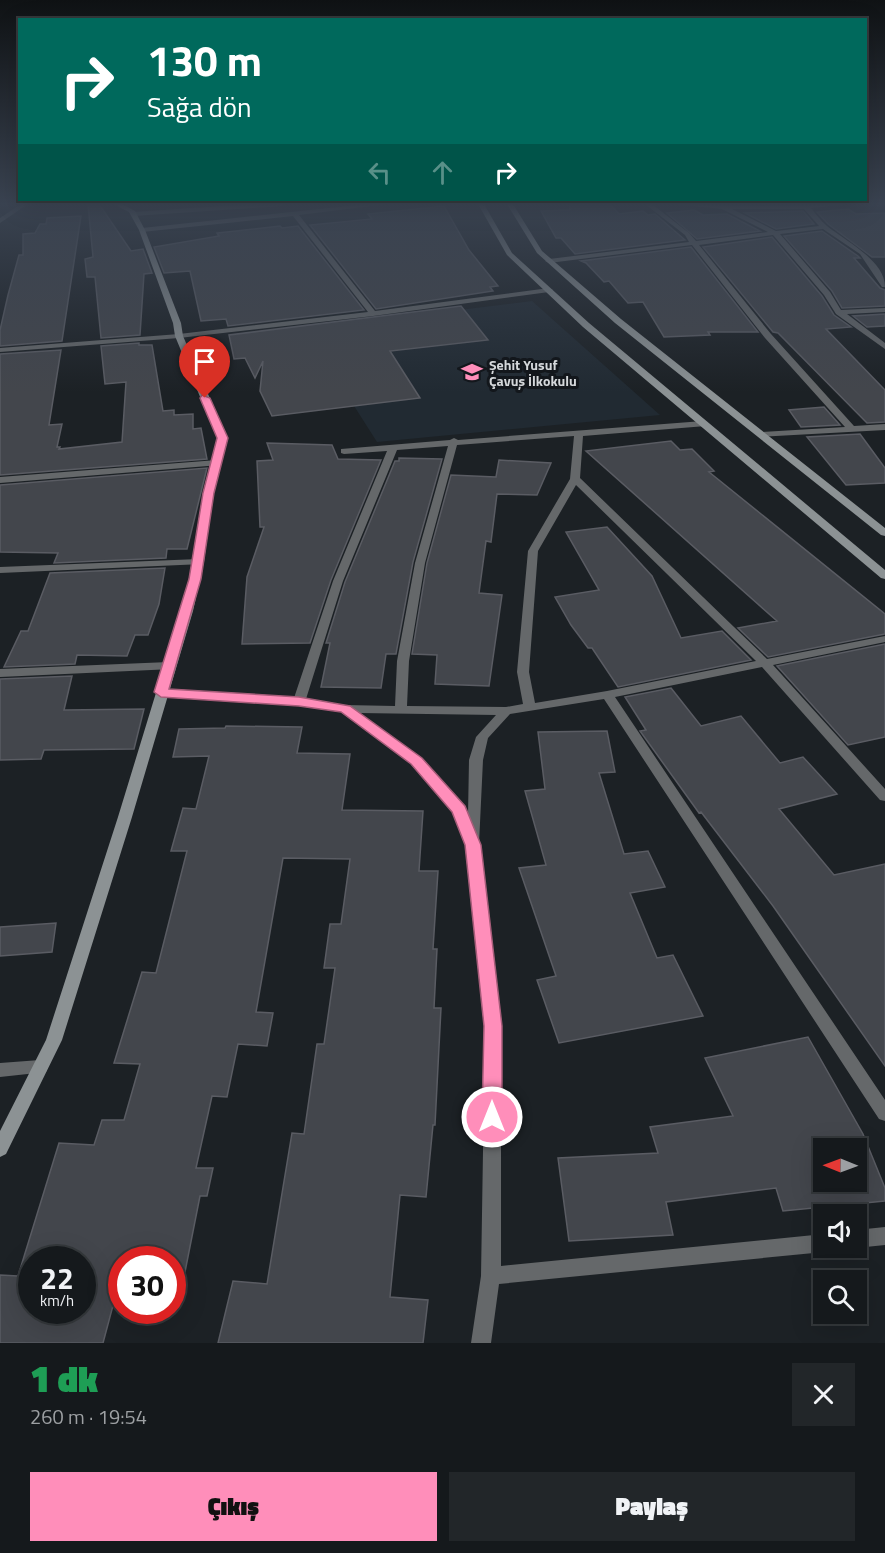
<!DOCTYPE html>
<html lang="tr">
<head>
<meta charset="utf-8">
<style>
  :root { --surface:#15191c; --page:#222629; --text:#f1f3f6; --muted:#9da0a3; --line:#34383b; --accent:#ff8eba }
  body { margin:0; font-family:"Titillium Web",sans-serif; background:var(--page); color:var(--text); height:100vh; display:flex; flex-direction:column; font-size:22px; white-space:nowrap }
  * { box-sizing:border-box; margin:0 }
  p { font-size:20px; color:var(--muted) }
  .icon { flex:none; width:33px; height:33px; fill:none; stroke:currentColor; stroke-width:2; stroke-linecap:round; stroke-linejoin:round }
  .map { position:relative; height:1343px; overflow:hidden }
  .side { display:flex; flex-direction:column; background:var(--surface); flex:1 }
  .side>* { flex:none }
  .top-card { position:absolute; left:18px; top:18px; width:849px; height:183px; border-radius:0px; box-shadow:0 6px 24px #0002,0 0 0 2px var(--line); background:#00695c; color:#fff; overflow:hidden }
  .needle { width:39px; rotate:271deg }
  .controls { position:absolute; left:813px; top:1138px; display:grid; gap:12px }
  .controls a { display:grid; place-items:center; width:54px; height:54px; border-radius:0px; background:var(--surface); box-shadow:0 6px 24px #0002,0 0 0 2px var(--line); font-size:30px }
  .speed { position:absolute; left:18px; top:1246px; display:flex; gap:12px; font-size:30px; font-weight:700; text-align:center }
  .speed>* { display:grid; place-content:center; width:78px; height:78px; border-radius:50%; background:var(--surface); box-shadow:0 6px 24px #0002,0 0 0 2px var(--line); line-height:1 }
  .speed small { font-size:15px; font-weight:400 }
  .speed .limit { border:9px solid #d22; background:#fff; color:#111 }
  .pin { position:absolute; display:grid; place-items:center; width:51px; height:51px; color:#fff; margin:-62px -26px; border-radius:50% 50% 50% 0; rotate:-45deg; box-shadow:0 0 6px #0007 }
  .pin .icon { rotate:45deg }
  .me { position:absolute; width:66px; margin:-33px; rotate:0deg; stroke-linejoin:round; filter:drop-shadow(0 0 4px #0008) }
  .turn { display:flex; align-items:center; gap:21px; height:126px; padding:0 30px; font-size:27px }
  .turn .icon { width:78px; height:78px; stroke-width:2.5 }
  .turn b { display:block; font-size:42px; line-height:51px }
  .lanes { display:flex; align-items:center; height:57px; padding:0 30px; background:#0003; justify-content:center; gap:30px; direction:ltr }
  .lanes .off { opacity:.35 }
  .round { display:grid; place-items:center; flex:none; width:63px; height:63px; border-radius:0px; background:var(--page) }
  .headline { display:flex; align-items:center; justify-content:space-between; height:102px; padding:0 30px }
  h1 { font-size:36px; font-weight:800; line-height:45px; color:#1e9e55 }
  .action { display:flex; gap:12px; margin-top:auto; padding:12px 30px }
  .action a { flex:1; height:69px; border-radius:0px; background:var(--accent); color:#111; font-size:24px; font-weight:800; line-height:69px; text-align:center }
  .action a+a { background:var(--page); color:var(--text) }
  .map>svg:first-child { display:block }
  .built { fill:#212a32 }
  .building { fill:#43464c; stroke:#5a5c63; stroke-width:1.5; fill-rule:evenodd }
  .lines { fill:none; stroke-linecap:round; stroke-linejoin:round }
  .street { fill:#65686a; fill-rule:evenodd }
  .secondary { fill:#8c9294; fill-rule:evenodd }
  .route { fill:#ff8eba; stroke:#a65c79; stroke-width:1.5 }
  .labels { text-anchor:middle; dominant-baseline:central; stroke-width:6; stroke-linejoin:round; paint-order:stroke }
  .far-poi-label { font-size:14px; font-weight:bold; fill:#d5d8db; stroke:#13171c; text-anchor:start }
</style>
</head>
<body>
<div class="map">
<svg width="885" height="1343" viewBox="0 0 885 1343">
  <rect width="100%" height="100%" fill="#1c2125"/>
  <path class="built" d="M532,301L660,415L377,442L305,329Z"/>
  <path class="building" d="M88,204H99L131,251L143,249L152,273L144,274L140,335L101,338L95,277H87L85,259L93,257Z
    M610,204L619,214L643,211L648,215L655,214L685,240L575,254L561,238H556L541,211L570,210V205Z
    M444,206L469,250L498,286L490,287L493,291L376,309L310,225L372,219L368,214Z
    M848,209L856,214L885,213V257H872L828,224L817,212Z
    M694,210L703,215L727,214L760,231L697,239L667,213Z
    M803,211L814,224L776,229L745,213Z
    M81,216L62,341L0,346V330L8,295L19,255H23V234L35,233L40,224H46L47,218Z
    M280,226L282,228L298,226L364,310L228,326L226,319L201,321L190,271L164,273L154,247L219,236L217,233Z
    M822,231L858,256L860,258H854L880,288L885,290V306L842,308L832,291L784,236Z
    M772,237L822,296L834,315L851,327L826,329L885,390V422L867,423L778,333L773,332L703,247Z
    M691,247L758,332H708L710,335L664,337L643,302L628,303L609,281L604,282L586,263L581,261Z
    M461,306L488,340L390,351L420,398L272,416L260,391L263,361L255,378L245,358L234,359L229,335Z
    M885,314V326L867,327L853,316Z
    M139,343V345H152L163,411L174,410V415L193,414V429L201,428L207,459L0,475V354L61,350L49,425L62,424L57,447H60L59,449L122,442L126,382L105,384L101,346Z
    M824,407L840,425L801,427L789,410Z
    M860,434L885,468V483L846,485L807,437Z
    M671,441L680,450L692,449L714,471L709,472L885,614V634L768,657L738,628L777,621L586,451Z
    M267,443L332,445L338,459L381,460L331,580L310,643L242,644L247,577L264,527H260L257,461L273,460Z
    M399,458L442,459L413,562L396,654H386L381,688L321,687L330,643H326L345,582L395,461H399Z
    M499,460L551,463L537,495L497,494L491,542L486,541L479,593L502,595L489,686L435,684L437,655L412,654L427,563L451,475L496,477Z
    M207,468L187,549H167L166,558L54,563L58,553L0,552V485Z
    M607,527L652,576L681,638L722,631L751,660L618,687L592,648H588L571,625L555,597L599,590L566,532Z
    M165,568L159,604L148,635H135L127,656L77,655L75,664L4,667L21,631H28L50,573Z
    M885,644V737L848,745L777,666Z
    M72,676L64,710L144,709L134,749L44,750L41,759L0,760V679Z
    M671,688L701,726L741,716L780,763L803,757L837,794L779,809L834,875L885,864V1066L773,906L701,812L699,813L640,731L646,730L625,697Z
    M226,726L302,727L297,753L350,754L342,810L423,811L419,871H438L433,949H437L434,1008H441L435,1125H433L426,1197L400,1195L390,1297L428,1300L423,1343H218L233,1281L267,1284L292,1133L304,1134L317,1044H324L335,968H324L330,924H341L350,859L283,858L256,1012L273,1013L267,1046L238,1044L227,1097L212,1096L196,1168H213L207,1196H200L185,1272H172V1260H122V1272L103,1343H0V1275L18,1276L59,1143L94,1145L102,1120H124L140,1064L114,1063L142,972L156,973L187,851H171L183,808L196,809L209,756L173,757L179,729L225,728ZM32,1260H82V1311H32Z
    M607,731L615,772L599,773L624,854L648,851L665,887L630,893L657,958L673,955L703,1016L559,1043L537,980L556,976L519,868L546,865L525,791L545,789L538,732Z
    M56,923L52,952L0,956V927Z
    M808,1037L863,1134L885,1188V1201L783,1211L776,1188L666,1202L673,1235L569,1241L558,1158L658,1153L650,1127L733,1116L705,1058ZM824,1149H856V1182H824Z"/>
  <g class="lines">
    <path class="street" d="M21,204H28L0,223V218Z
      M251,204H285L282,206L133,216L130,214L133,212Z
      M366,204H388L299,215L375,311L549,288L553,290L549,292L373,316L179,338L0,352V348L179,334L368,312L293,216L142,232L139,230L142,228Z
      M645,204H652L689,233L696,241L768,232L722,209L673,204L762,206L850,204L811,208C816,214 821,221 827,226C845,241 885,260 885,287H882L860,254L823,229L780,234L830,292L841,310L885,308V312L847,314L885,343V349L836,314L824,295L773,235L699,245L771,334L854,426L885,424V430L758,437V433L761,432L845,427L765,338L692,245L549,263L545,261L549,259L689,242L685,235ZM732,209H804L819,226L776,231Z
      M703,421L706,422V426L583,436L580,478L767,659L885,636V642L773,665L885,789V801L880,800L762,667L615,697L885,1100V1121L879,1119L604,699L510,714L488,738L483,760L479,844L501,1026V1266L824,1234V1248H831L824,1252L499,1284L491,1343H471L481,1276L485,1026L466,845L453,812L411,764L341,712L299,706L161,696L155,692L161,688L294,698L333,581L387,451L344,454L341,453V449L450,440L454,438L458,440ZM574,436L570,479L528,551L517,672L523,704L506,707L407,706L409,661L425,563L457,445ZM448,446L415,563L397,661L395,706L345,705L306,699L343,581L397,450ZM576,485L756,661L607,691L535,703L529,672L538,551ZM359,713L496,715L476,737L469,760L468,815L464,807L421,758Z
      M217,460L222,463L220,465L0,483V477Z
      M199,559L203,560L204,562L203,564L0,573V567Z
      M169,662L175,666L173,669L0,677V669Z
      M40,1060L46,1062L48,1067L46,1072L0,1077V1063Z
      M885,1227V1245L856,1248V1230Z"/>
    <path class="secondary" d="M113,204H122L135,211L145,230L181,323L183,336L227,438L213,493L204,562L193,611L132,817L62,1040L6,1154L0,1157V1131L46,1040L118,817L181,611L194,562L203,493L217,438L175,336L173,323L139,230L129,212Z
      M478,204H484L512,253L589,323L885,570V579L881,578L583,327L507,255Z
      M507,204H513L542,251L621,319L885,528V536L881,535L615,323L537,253Z"/>
  </g>
  <linearGradient id="sky" x2="0" y2="1"><stop stop-color="#0f1214"/><stop offset="0.52" stop-color="#3a4351"/><stop offset="1" stop-color="#3a4351" stop-opacity="0"/></linearGradient>
  <rect width="885" height="392" fill="url(#sky)"/>
  <path class="route" d="M202,395L210,398L228,438L214,493L201,579L169,689L299,697L350,706L422,758L465,806L481,845L502,1026V1117L499,1123L492,1125L485,1123L482,1117L484,1026L465,845L452,812L411,764L341,712L299,706L161,697L154,692L189,579L203,493L217,438L200,398Z"/>
  <defs>
    <symbol id="school-bare" viewBox="-9 -9 18 18"><path d="M0-5L7-2L0 1L-7-2ZM-4 1L0 2.5L4 1V4Q0 6-4 4Z" fill="#ff8eba" stroke="#13171c" stroke-width="2.5" paint-order="stroke"/></symbol>
  </defs>
  <g fill-rule="evenodd">
    <use href="#school-bare" x="457" y="357" width="30" height="30"/>
  </g>
  <g class="labels">
    <g class="far-poi-label">
      <text x="489" y="364">Şehit Yusuf<tspan x="489" dy="16">Çavuş İlkokulu</tspan></text>
    </g>
  </g>
</svg>
<div class="controls">
<a><svg class="needle" viewBox="-14 -14 28 28"><path d="M0-13l5 13h-10z" fill="#e53935"/><path d="M0 13l5-13h-10z" fill="#9da0a3"/></svg></a>
<a><svg class="icon" aria-label="sound" viewBox="0 0 24 24"><path d="M4 9h4l5-4v14l-5-4H4zM17 9q2 3 0 6"/></svg></a>
<a><svg class="icon" aria-label="search" viewBox="0 0 24 24"><circle cx="10" cy="10" r="6"/><path d="M15 15l6 6"/></svg></a>
</div>
<div class="speed"><div>22<small>km/h</small></div><div class="limit">30</div></div>
<div class="pin" style="left:205px;top:398px;background:#d93025"><svg class="icon" aria-label="arrive" viewBox="0 0 24 24"><path d="M6 21V4h12l-3 4 3 4H6"/></svg></div>
<svg class="me" style="left:492px;top:1117px" viewBox="-20 -20 40 40"><circle r="17" fill="#ff8eba" stroke="#fff" stroke-width="3"/><path d="M0-11L8 9 0 5-8 9z" fill="#fff"/></svg>
<div class="top-card">
<div class="turn"><svg class="icon" aria-label="right" viewBox="0 0 24 24"><path d="M7 20v-9h11M14 6l5 5-5 5"/></svg><div><b>130 m</b>Sağa dön</div></div>
<div class="lanes"><svg class="icon off" aria-label="left" viewBox="0 0 24 24"><path d="M17 20v-9H6M10 6l-5 5 5 5"/></svg><svg class="icon off" aria-label="ahead" viewBox="0 0 24 24"><path d="M12 20V5M6 11l6-6 6 6"/></svg><svg class="icon" aria-label="right" viewBox="0 0 24 24"><path d="M7 20v-9h11M14 6l5 5-5 5"/></svg></div>
</div>
</div>
<section class="side">
<div class="headline"><div><h1>1 dk</h1><p>260 m · 19:54</p></div><a class="round"><svg class="icon" aria-label="close" viewBox="0 0 24 24"><path d="M6 6l12 12M18 6L6 18"/></svg></a></div>
<div class="action"><a>Çıkış</a><a>Paylaş</a></div>
</section>
</body>
</html>
